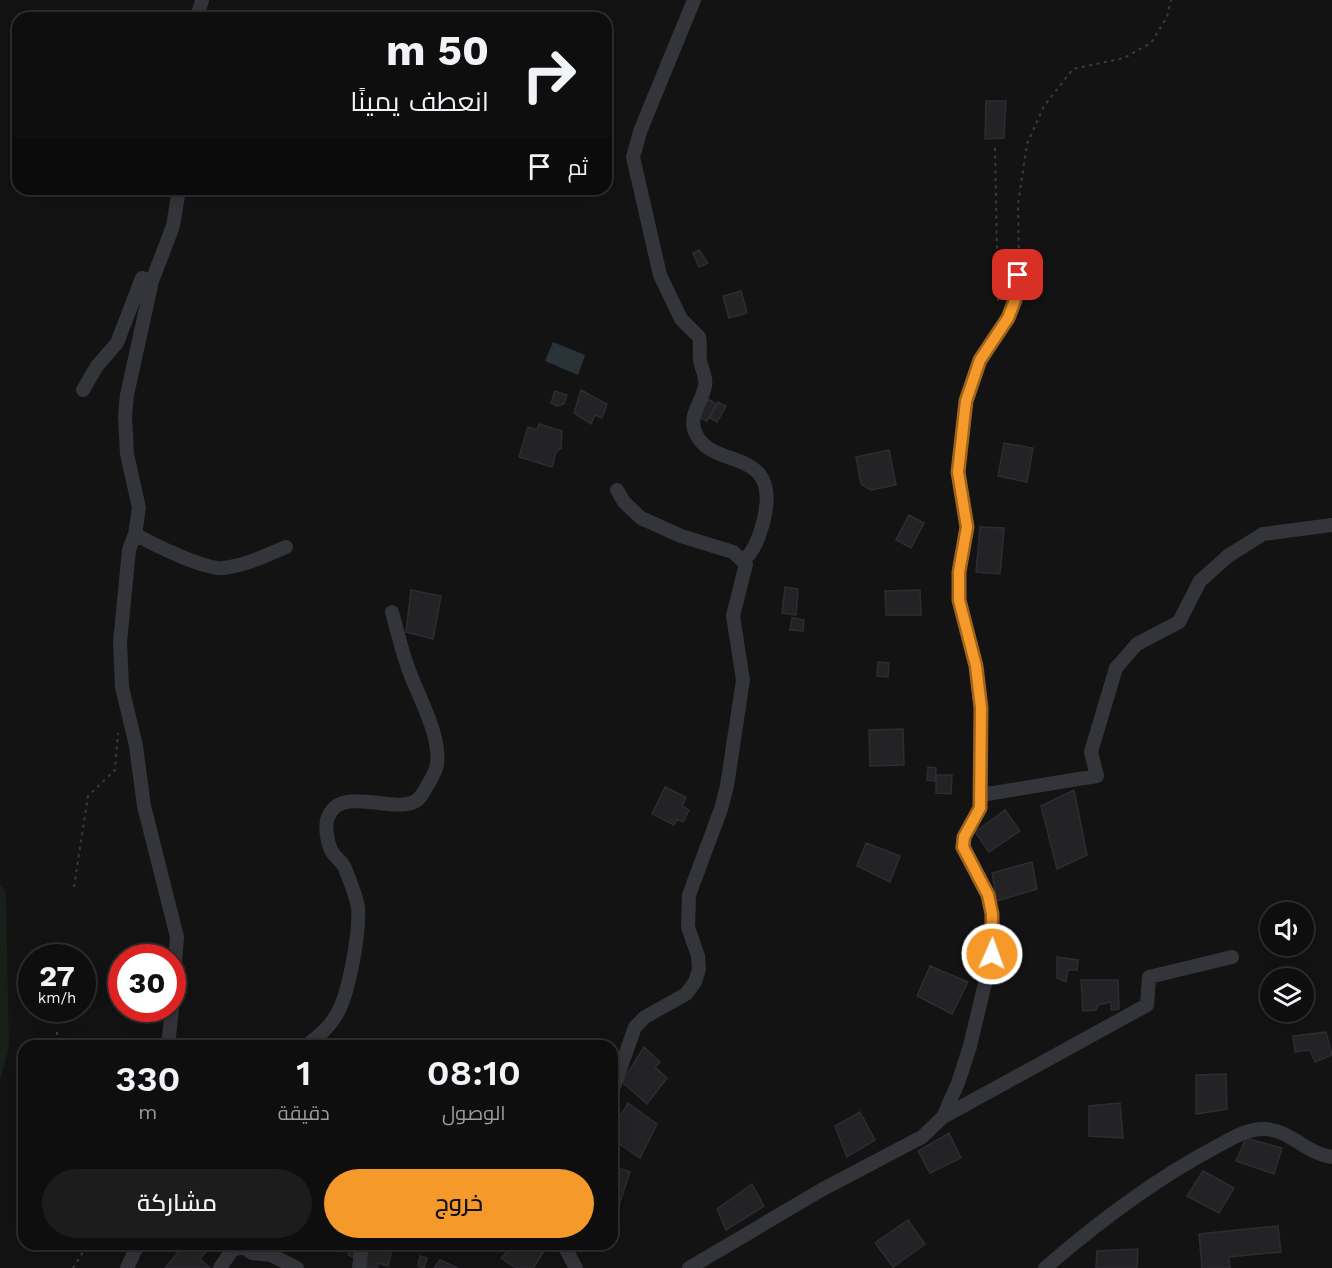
<!DOCTYPE html>
<html lang="ar">
<head>
<meta charset="utf-8">
<style>
  :root { --surface:#0e0e0f; --page:#1c1c1d; --text:#f1f3f6; --muted:#9b9c9e; --line:#2e2e2f; --accent:#f59a2a }
  body { margin:0; font-family:"Work Sans",Cairo,sans-serif; background:var(--page); color:var(--text); direction:rtl; height:100vh; display:flex; flex-direction:column; font-size:22px; white-space:nowrap }
  * { box-sizing:border-box; margin:0 }
  p { font-size:20px; color:var(--muted) }
  .icon { flex:none; width:33px; height:33px; fill:none; stroke:currentColor; stroke-width:2; stroke-linecap:round; stroke-linejoin:round }
  .map { position:relative; flex:1; overflow:hidden; direction:ltr }
  .details { position:absolute; left:18px; top:1040px; width:600px; height:210px; display:flex; flex-direction:column; background:var(--surface); border-radius:18px; box-shadow:0 3px 15px #0003,0 0 0 2px var(--line); direction:rtl }
  .details>* { flex:none }
  .hud { position:absolute; left:12px; top:12px; width:600px; height:183px; border-radius:18px; box-shadow:0 3px 15px #0003,0 0 0 2px var(--line); direction:rtl; background:#0e0e0f; color:var(--text); overflow:hidden }
  .controls { position:absolute; left:1260px; top:902px; display:grid; gap:12px }
  .controls a { display:grid; place-items:center; width:54px; height:54px; border-radius:50%; background:var(--surface); box-shadow:0 3px 15px #0003,0 0 0 2px var(--line); font-size:30px }
  .speed { position:absolute; left:18px; top:944px; display:flex; gap:12px; font-size:30px; font-weight:700; text-align:center }
  .speed>* { display:grid; place-content:center; width:78px; height:78px; border-radius:50%; background:var(--surface); box-shadow:0 3px 15px #0003,0 0 0 2px var(--line); line-height:1 }
  .speed small { font-size:15px; font-weight:400 }
  .speed .limit { border:9px solid #d22; background:#fff; color:#111 }
  .pin { position:absolute; display:grid; place-items:center; width:51px; height:51px; color:#fff; margin:-26px; border-radius:12px; box-shadow:0 3px 9px #0006 }
  .me { position:absolute; width:66px; margin:-33px; rotate:2deg; stroke-linejoin:round; filter:drop-shadow(0 0 4px #0008) }
  .turn { display:flex; align-items:center; gap:21px; height:126px; padding:0 24px; font-size:27px }
  .turn .icon { width:78px; height:78px; stroke-width:2.5 }
  .turn b { display:block; font-size:42px; line-height:51px }
  .then { display:flex; align-items:center; height:57px; padding:0 24px; background:#0003; gap:12px; font-size:22px }
  .eta { display:flex; justify-content:space-evenly; align-items:center; height:102px; text-align:center }
  .eta b { font-size:36px; font-weight:600; line-height:42px }
  .cta { display:flex; gap:12px; margin-top:auto; padding:12px 24px }
  .cta a { flex:1; height:69px; border-radius:36px; background:var(--accent); color:#111; font-size:24px; font-weight:600; line-height:69px; text-align:center }
  .cta a+a { background:var(--page); color:var(--text) }
  .map>svg:first-child { display:block }
  .green { fill:#191f19 }
  .water { fill:#293338 }
  .building { fill:#232326; stroke:#2d2d31; stroke-width:1.5 }
  .lines { fill:none; stroke-linecap:round; stroke-linejoin:round }
  .path { stroke:#3a3c41; stroke-width:2; stroke-dasharray:3 4.5; stroke-linecap:butt }
  .street { stroke:#34353a; stroke-width:14 }
  .route-casing { stroke:#9f641b; stroke-width:15 }
  .route { stroke:#f59a2a; stroke-width:10 }
</style>
</head>
<body>
<div class="map">
<svg width="1332" height="1268" viewBox="0 0 1332 1268">
  <rect width="100%" height="100%" fill="#131314"/>
  <path class="green" d="M0,885L6,892L9,1049L0,1079Z"/>
  <path class="water" d="M553,342L585,355L578,375L545,361Z"/>
  <path class="building" d="M986,101H1006L1004,138L985,139Z
    M699,250L708,263L699,267L693,253Z
    M741,291L747,313L729,318L723,296Z
    M581,390L607,404L602,418L595,415L591,424L574,413Z
    M555,391L567,395L564,404L557,406L551,403Z
    M708,399L716,404L707,421L698,417Z
    M718,402L726,406L717,422L710,418Z
    M539,424L562,431L561,448L556,452L552,467L519,457L528,427L537,430Z
    M1004,443L1033,448L1027,482L998,476Z
    M889,450L896,485L871,490L861,484L856,457Z
    M909,515L924,523L911,548L896,540Z
    M980,527L1004,528L1000,574L976,572Z
    M785,587L798,589L796,615L782,613Z
    M411,590L441,596L433,639L406,632Z
    M920,590L921,615H886L885,591Z
    M792,618L804,620L803,631L790,630Z
    M878,662L889,663L888,677L877,676Z
    M903,729L904,765L870,766L869,730Z
    M928,767L936,768L935,781L927,780Z
    M936,775H952L951,794L936,793Z
    M665,787L686,797L682,806L689,810L683,822L677,819L674,825L652,814Z
    M1074,790L1087,855L1057,869L1041,806Z
    M1005,810L1020,831L989,852L975,832Z
    M866,843L900,856L890,882L857,866Z
    M1032,862L1037,889L997,901L992,873Z
    M978,935L987,937L984,954L975,952Z
    M1057,957L1078,960L1077,970H1068L1066,982L1057,978Z
    M930,966L968,982L952,1014L917,996Z
    M1081,980H1118L1119,1009L1111,1010V1002L1098,1005L1096,1010L1083,1011Z
    M1326,1032L1332,1055L1315,1062L1310,1050L1295,1052L1293,1036Z
    M644,1047L660,1062L655,1067L667,1078L647,1104L622,1082Z
    M1226,1074L1227,1109L1196,1114V1075Z
    M628,1103L657,1124L640,1158L612,1139V1129Z
    M1120,1103L1123,1138L1089,1136V1106Z
    M860,1112L875,1140L847,1157L835,1126Z
    M949,1133L961,1158L930,1173L918,1151Z
    M1246,1138L1282,1148L1274,1174L1236,1161Z
    M612,1166L630,1172L616,1214L612,1213Z
    M1203,1171L1234,1188L1219,1213L1187,1196Z
    M752,1184L764,1206L726,1230L717,1209Z
    M908,1220L925,1244L893,1267L875,1243Z
    M1278,1226L1281,1252L1229,1257L1230,1268H1202L1199,1234Z
    M179,1244H212L200,1259L210,1268H165L178,1253L174,1249Z
    M317,1244H336L342,1248L339,1252L329,1245L327,1248Z
    M368,1244L392,1249L388,1266L378,1263L377,1268H366L368,1260L364,1259Z
    M515,1244H549L533,1268H516L501,1258Z
    M351,1247L359,1253L356,1258L348,1255Z
    M1138,1249L1137,1268H1096L1097,1251Z
    M420,1256L427,1258L424,1268L418,1266Z
    M440,1260L458,1268H434Z"/>
  <g class="lines">
    <path class="path" d="M995,148L998,302
      M1019,263L1018,204L1027,144L1044,106L1073,69L1124,58L1151,43L1167,17L1171,0
      M74,887L88,796L115,770L118,733
      M57,1032L58,1046
      M73,1268L88,1244"/>
    <path class="street" d="M694,0L641,129L633,157L660,275L681,319L699,337C701,345 699,352 700,360C701,369 707,376 705,386C702,403 687,416 696,434C713,471 781,445 764,519C760,534 756,549 744,560
      M197,18L202,0
      M83,390L97,366L117,343L142,278L152,281
      M135,534C152,544 205,570 223,568C245,566 266,555 286,547
      M981,795L1097,776L1091,752L1116,668L1137,644L1179,622L1200,581L1228,556L1263,534L1332,525
      M172,1001L177,937L144,806L136,746L122,687L120,642L129,550L135,534L139,508L127,454L125,416L127,395L152,281L173,226L179,189
      M168,1046L172,1008
      M306,1046C317,1037 328,1029 335,1017C349,997 360,931 358,907C356,895 349,879 345,868C342,861 334,857 331,850C327,841 324,824 329,815C344,783 405,820 421,796C426,788 436,773 437,764C441,733 416,693 407,665C401,648 397,630 392,612
      M612,1092L635,1027L645,1017L686,994L695,982L699,969L698,956L688,927L689,895L721,809L727,786L743,680L733,616L746,564L733,552L681,536L641,518L624,502L617,490
      M943,1117L1147,1005L1149,977L1232,957
      M563,1244L576,1268
      M127,1268L138,1244
      M220,1268L232,1250L243,1247L252,1253L271,1255L297,1268
      M359,1268L362,1244
      M689,1268L823,1189L922,1137L943,1117L958,1083L970,1046L992,954V913L988,895L962,847L964,837L980,808L981,708L976,666L959,600V572L967,527L958,472L966,401L980,360L1008,318L1015,301L1018,275
      M1045,1268C1097,1223 1152,1181 1214,1148C1229,1140 1247,1128 1265,1129C1290,1130 1307,1154 1332,1157"/>
  </g>
  <g class="lines">
    <defs>
      <path id="route" d="M992,954V914L988,895L963,847L964,837L980,808L981,708L976,666L959,600V572L967,527L958,472L966,401L980,360L1008,318L1015,300L1018,275"/>
    </defs>
    <use href="#route" class="route-casing"/>
    <use href="#route" class="route"/>
  </g>
</svg>
<div class="controls">
<a><svg class="icon" aria-label="sound" viewBox="0 0 24 24"><path d="M4 9h4l5-4v14l-5-4H4zM17 9q2 3 0 6"/></svg></a>
<a><svg class="icon" aria-label="layers" viewBox="0 0 24 24"><path d="M12 4l9 5-9 5-9-5zM3 14l9 5 9-5"/></svg></a>
</div>
<div class="speed"><div>27<small>km/h</small></div><div class="limit">30</div></div>
<div class="pin" style="left:1018px;top:275px;background:#d93025"><svg class="icon" aria-label="arrive" viewBox="0 0 24 24"><path d="M6 21V4h12l-3 4 3 4H6"/></svg></div>
<svg class="me" style="left:992px;top:954px" viewBox="-20 -20 40 40"><circle r="17" fill="#f59a2a" stroke="#fff" stroke-width="3"/><path d="M0-11L8 9 0 5-8 9z" fill="#fff"/></svg>
<div class="hud">
<div class="turn"><svg class="icon" aria-label="right" viewBox="0 0 24 24"><path d="M7 20v-9h11M14 6l5 5-5 5"/></svg><div><b>50 m</b>انعطف يمينًا</div></div>
<div class="then">ثم<svg class="icon" aria-label="arrive" viewBox="0 0 24 24"><path d="M6 21V4h12l-3 4 3 4H6"/></svg></div>
</div>
<section class="details">
<div class="eta">
<div><b>08:10</b><p>الوصول</p></div>
<div><b>1</b><p>دقيقة</p></div>
<div><b>330</b><p>m</p></div>
</div>
<div class="cta"><a>خروج</a><a>مشاركة</a></div>
</section>
</div>
</body>
</html>
